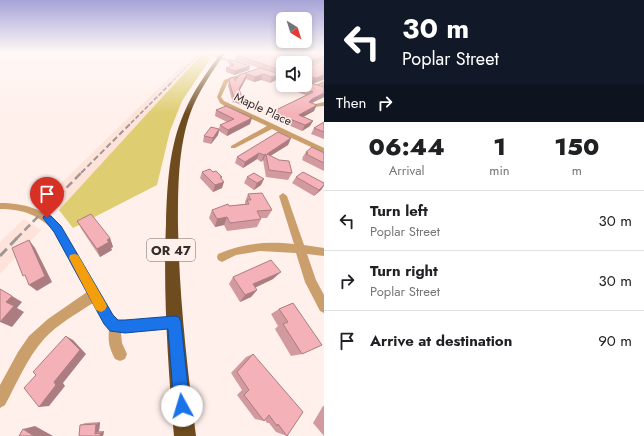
<!DOCTYPE html>
<html lang="en">
<head>
<meta charset="utf-8">
<style>
  :root { --surface:#fff; --page:#f6f6f6; --text:#202124; --muted:#757577; --line:#e0e0e0 }
  body { margin:0; font-family:Jost,sans-serif; background:var(--page); color:var(--text); height:100vh; display:flex; flex-direction:column; font-size:15px; white-space:nowrap }
  * { box-sizing:border-box; margin:0 }
  p { font-size:13px; color:var(--muted) }
  .icon { flex:none; width:22px; height:22px; fill:none; stroke:currentColor; stroke-width:2; stroke-linecap:round; stroke-linejoin:round }
  .map { position:relative; flex:1; overflow:hidden }
  .details { display:flex; flex-direction:column; background:var(--surface); width:320px }
  .details>* { flex:none }
  .banner { background:#111827; color:#fff; overflow:hidden }
  .needle { width:26px; rotate:142deg }
  .controls { position:absolute; left:276px; top:12px; display:grid; gap:8px }
  .controls a { display:grid; place-items:center; width:36px; height:36px; border-radius:6px; background:var(--surface); box-shadow:0 2px 6px #0003; font-size:20px }
  .pin { position:absolute; display:grid; place-items:center; width:34px; height:34px; color:#fff; margin:-41px -17px; border-radius:50% 50% 50% 0; rotate:-45deg; box-shadow:0 0 4px #0007 }
  .pin .icon { rotate:45deg }
  .me { position:absolute; width:44px; margin:-22px; rotate:354deg; stroke-linejoin:round; filter:drop-shadow(0 0 3px #0008) }
  .turn { display:flex; align-items:center; gap:14px; height:84px; padding:0 12px; font-size:18px }
  .turn .icon { width:52px; height:52px; stroke-width:2.5 }
  .turn b { display:block; font-size:28px; line-height:34px }
  .then { display:flex; align-items:center; height:38px; padding:0 12px; background:#0003; gap:8px; font-size:15px }
  .eta { display:flex; justify-content:space-evenly; align-items:center; height:68px; text-align:center }
  .eta b { font-size:24px; font-weight:800; line-height:28px }
  ul { padding:0; list-style:none }
  li { display:flex; align-items:center; gap:12px; height:60px; padding:0 12px; border-top:1px solid var(--line) }
  li div { flex:1 }
  li b { display:block; font-size:15px }
  li em { font-style:normal }
  main { display:flex; flex:1; min-height:0 }
  .map>svg:first-child { display:block }
  .built { fill:#fde3da }
  .green { fill:#decd71 }
  .lines { fill:none; stroke-linecap:round; stroke-linejoin:round }
  .minor { fill:#cb9f6c; fill-rule:evenodd }
  .highway { fill:#6f4c20; fill-rule:evenodd }
  .rail-far4 { stroke:#a29693; stroke-width:1; stroke-dasharray:3.5 1.5; stroke-linecap:butt }
  .rail-far3 { stroke:#a29693; stroke-width:1.5; stroke-dasharray:4.5 2; stroke-linecap:butt }
  .rail-far2 { stroke:#a29693; stroke-width:2; stroke-dasharray:6 3; stroke-linecap:butt }
  .rail-far1 { stroke:#a29693; stroke-width:2.5; stroke-dasharray:8 4; stroke-linecap:butt }
  .rail { stroke:#a29693; stroke-width:3; stroke-dasharray:10 5; stroke-linecap:butt }
  .wall { fill:#d2999e }
  .shaded-wall { fill:#ab7d81 }
  .building { fill:#f4b2b8; stroke:#ab7d81 }
  .route { fill:#1a73e8; stroke:#114b97 }
  .slow { fill:#f59e0b }
  .labels { text-anchor:middle; dominant-baseline:central; stroke-width:3; stroke-linejoin:round; paint-order:stroke }
  .far-street-label { font-size:12px; fill:#342d2b; stroke:#fff0eb }
  .shield { fill:#fff0eb; stroke:#716865; stroke-width:1 }
  .shield-label { font-size:13px; font-weight:bold; fill:#342d2b }
</style>
</head>
<body>
<main>
<div class="map">
<svg width="324" height="436" viewBox="0 0 324 436">
  <rect width="100%" height="100%" fill="#fff0eb"/>
  <path class="built" d="M195,53L204,54L61,208L47,197Z
    M24,219L41,230L0,274V242Z"/>
  <path class="green" d="M202,54L211,58L210,59L182,101L170,131L157,185L73,228L59,210Z"/>
  <g class="lines">
    <path class="minor" d="M143,53H157L155,54Z
      M204,53H210L241,64L238,65Z
      M250,71L251,73L228,82L221,97L224,101L324,148V153L272,129L235,148H231V146L267,126L226,107L220,103L217,97L224,80Z
      M269,72L283,77V79L268,74Z
      M324,81V84L312,88L310,87Z
      M324,102V106L314,107L311,105Z
      M283,193L287,196L304,245L324,248V256L307,254L316,280L324,295V313L320,311L305,282L296,253L260,251L236,255L222,262L218,260L217,257L218,254C244,243 266,241 294,244L279,196Z
      M0,203C24,203 44,209 61,226L113,316L118,320L125,321L174,316L178,318L180,322L178,326L174,328L121,333L122,343L127,354L125,359L120,361L115,359C109,347 108,342 109,329L105,324L93,303C76,314 58,324 44,339C27,358 17,383 5,405L0,408V385L18,352L29,336L48,319L87,292L55,232C39,215 23,209 0,209Z"/>
    <path class="highway" d="M221,53H225C212,72 198,92 190,114C178,149 178,188 178,225C179,295 187,366 196,436H174C168,365 163,294 166,223C167,186 169,147 184,113C193,91 207,72 221,53Z"/>
    <path class="rail-far4" d="M170,84L200,53"/>
    <path class="rail-far3" d="M131,123L171,83"/>
    <path class="rail-far2" d="M81,173L132,122"/>
    <path class="rail-far1" d="M16,239L82,172"/>
    <path class="rail" d="M0,256L17,238"/>
  </g>
  <path class="wall" d="M272,53H324V60H323L306,66V67L324,61V80H323L313,84L321,86L324,82V97L311,103L314,111L303,117L310,126L302,131L270,117L272,112L306,95L294,91L297,86L312,83L305,81V63H283V76L280,75L278,79L270,83L261,80L254,82L246,79L239,91L243,100L241,105L234,102L233,103L228,86L229,81H235L239,75L259,68L235,60L236,55Z
    M229,59L249,70L234,75L226,72V68L230,67L231,66L228,63Z
    M216,110L250,124L227,136L219,131L218,135L211,144L203,142L204,136L219,129L220,125L227,122L215,116Z
    M324,122V139L311,134L314,128Z
    M291,138L288,145L270,156L292,173L288,180L266,177L263,160L261,162L257,159L243,168L235,163L237,157Z
    M306,152L324,153V171L302,160L303,158H302Z
    M202,172L222,177L221,179L222,188L213,192L200,178Z
    M247,177L261,185L254,190L244,183Z
    M296,177L324,183V186L321,190L314,196L292,183Z
    M248,194L272,210L267,218H261V219L257,227L227,231L224,225L215,227L209,218L212,210L229,206L245,204V202Z
    M77,221L110,238L113,247L111,248L112,250L100,257L82,230Z
    M233,277L273,279L255,288L257,290L251,297L240,302L229,284Z
    M293,303L302,354L291,356L275,329L278,326L271,314L279,309Z
    M253,354L287,436L276,432L269,423H267L265,420L264,421L255,419L237,395L242,390L231,373L246,357Z
    M323,406H324V436L313,423Z
    M100,422L99,431H104L103,436H79L80,425L85,423Z"/>
  <path class="shaded-wall" d="M171,53H179L171,55Z
    M324,56L323,60L305,66L306,62Z
    M250,66L249,70L234,75L235,71Z
    M247,74L246,79L237,95L239,89Z
    M263,74L261,80L254,82L255,77Z
    M280,74L278,79L270,83L272,77Z
    M324,75L323,80L311,84L313,79Z
    M324,93V97L310,104L309,102L312,99Z
    M317,105L314,111L296,121L299,115Z
    M252,118L250,124L227,136L228,130Z
    M313,121L310,126L302,131L305,125Z
    M219,129L218,135L211,144L213,138Z
    M291,138L288,145L267,158V154Z
    M259,153L257,159L243,168L245,162Z
    M266,154L263,160L261,162L264,155Z
    M264,179L261,185L254,190L257,183Z
    M224,182L222,188L213,192L215,185Z
    M324,185L321,190L314,196L319,190Z
    M227,217L224,225L215,227L217,219Z
    M110,238L113,247L111,248L112,250L100,257L97,249Z
    M29,240L35,248L52,282L37,291L29,285Z
    M281,272L273,279L247,291L253,284Z
    M257,290L251,297L240,302L245,295Z
    M12,296L22,302L17,308L24,312L12,327L0,322L6,302Z
    M66,336L73,340L86,354L63,383L65,386L49,406L39,407L54,382Z
    M100,422L99,431L95,434L96,424Z
    M35,426L53,436H34L23,429Z
    M104,431L103,436H100V433Z"/>
  <path class="building" d="M243,53H271L293,60H300L301,58L287,53H324V56L306,62V67L324,61V75L313,79L315,78L305,75V63H283V71L236,55Z
    M229,59L250,66L235,71L226,68L234,65L231,64H233Z
    M260,68L280,74L272,77L263,74L255,77L247,74L239,89L243,100L235,96L234,98L229,81L230,78L234,77L235,81L239,75Z
    M307,82L324,87V93L312,99L309,102L317,105L299,115L313,121L305,125L272,112L313,92L297,86L300,85H305V83Z
    M226,106L252,118L228,130L220,125L234,119L216,110Z
    M324,122V132L314,128Z
    M211,127L219,129L213,138L204,136Z
    M278,132L291,138L267,154L279,160L289,161L292,173L269,170L266,154L264,155L259,153L245,162L237,157Z
    M312,147L324,153V163L306,154L308,153L306,152Z
    M210,169L213,172L216,171L222,177H220L224,182L215,185L202,172Z
    M303,172L324,183V185L319,190L296,177Z
    M254,173L264,179L257,183L247,177Z
    M262,193L272,210L257,211L261,219L230,223L227,217L217,219L212,210L228,204L229,206L249,204L247,200H251L248,194Z
    M91,214L110,238L107,240L109,242L97,249L77,221Z
    M29,240L45,276L29,285L25,275L23,276L12,248Z
    M271,260L281,272L253,284L257,290L245,295L233,277Z
    M0,289L12,296L6,302L14,306L0,322Z
    M293,303L322,345L302,354L283,324L288,322L279,309Z
    M66,336L80,350L54,382L56,385L39,407L24,388L36,375L33,372Z
    M253,354L303,412L287,436L278,424L277,426L269,415L264,421L244,395L249,390L237,372Z
    M96,424L95,434L100,433V436H79L80,425Z
    M23,429L34,436H19Z"/>
  <linearGradient id="sky" x2="0" y2="1"><stop stop-color="#a6a3d8"/><stop offset="0.46" stop-color="#fff8f6"/><stop offset="1" stop-color="#fff8f6" stop-opacity="0"/></linearGradient>
  <rect width="324" height="114" fill="url(#sky)"/>
  <path class="route" d="M47,215L51,216L61,226L113,315L118,320H125L174,316L179,317L181,322L190,406L187,412L182,414L176,412L174,406L168,329L125,333L110,331L104,324L54,232L43,218L44,216Z"/>
  <path class="slow" d="M74,254L78,255L105,302L107,306L105,310L101,312L96,310L69,258L70,255Z"/>
  <g class="labels">
    <g class="far-street-label">
      <text transform="translate(263 109) rotate(25)">Maple Place</text>
    </g>
    <rect class="shield" x="147" y="239" width="48" height="22" rx="3"/>
    <g class="shield-label">
      <text x="171" y="250">OR 47</text>
    </g>
  </g>
</svg>
<div class="controls">
<a><svg class="needle" viewBox="-14 -14 28 28"><path d="M0-13l5 13h-10z" fill="#e53935"/><path d="M0 13l5-13h-10z" fill="#757577"/></svg></a>
<a><svg class="icon" aria-label="sound" viewBox="0 0 24 24"><path d="M4 9h4l5-4v14l-5-4H4zM17 9q2 3 0 6"/></svg></a>
</div>
<div class="pin" style="left:47px;top:218px;background:#d93025"><svg class="icon" aria-label="arrive" viewBox="0 0 24 24"><path d="M6 21V4h12l-3 4 3 4H6"/></svg></div>
<svg class="me" style="left:182px;top:406px" viewBox="-20 -20 40 40"><circle r="19" fill="#fff"/><path d="M0-13L10 11 0 6-10 11z" fill="#1a73e8"/></svg>
</div>
<section class="details">
<div class="banner">
<div class="turn"><svg class="icon" aria-label="left" viewBox="0 0 24 24"><path d="M17 20v-9H6M10 6l-5 5 5 5"/></svg><div><b>30 m</b>Poplar Street</div></div>
<div class="then">Then<svg class="icon" aria-label="right" viewBox="0 0 24 24"><path d="M7 20v-9h11M14 6l5 5-5 5"/></svg></div>
</div>
<div class="eta">
<div><b>06:44</b><p>Arrival</p></div>
<div><b>1</b><p>min</p></div>
<div><b>150</b><p>m</p></div>
</div>
<ul>
<li><svg class="icon" aria-label="left" viewBox="0 0 24 24"><path d="M17 20v-9H6M10 6l-5 5 5 5"/></svg><div><b>Turn left</b><p>Poplar Street</p></div><em>30 m</em></li>
<li><svg class="icon" aria-label="right" viewBox="0 0 24 24"><path d="M7 20v-9h11M14 6l5 5-5 5"/></svg><div><b>Turn right</b><p>Poplar Street</p></div><em>30 m</em></li>
<li><svg class="icon" aria-label="arrive" viewBox="0 0 24 24"><path d="M6 21V4h12l-3 4 3 4H6"/></svg><div><b>Arrive at destination</b></div><em>90 m</em></li>
</ul>
</section>
</main>
</body>
</html>
